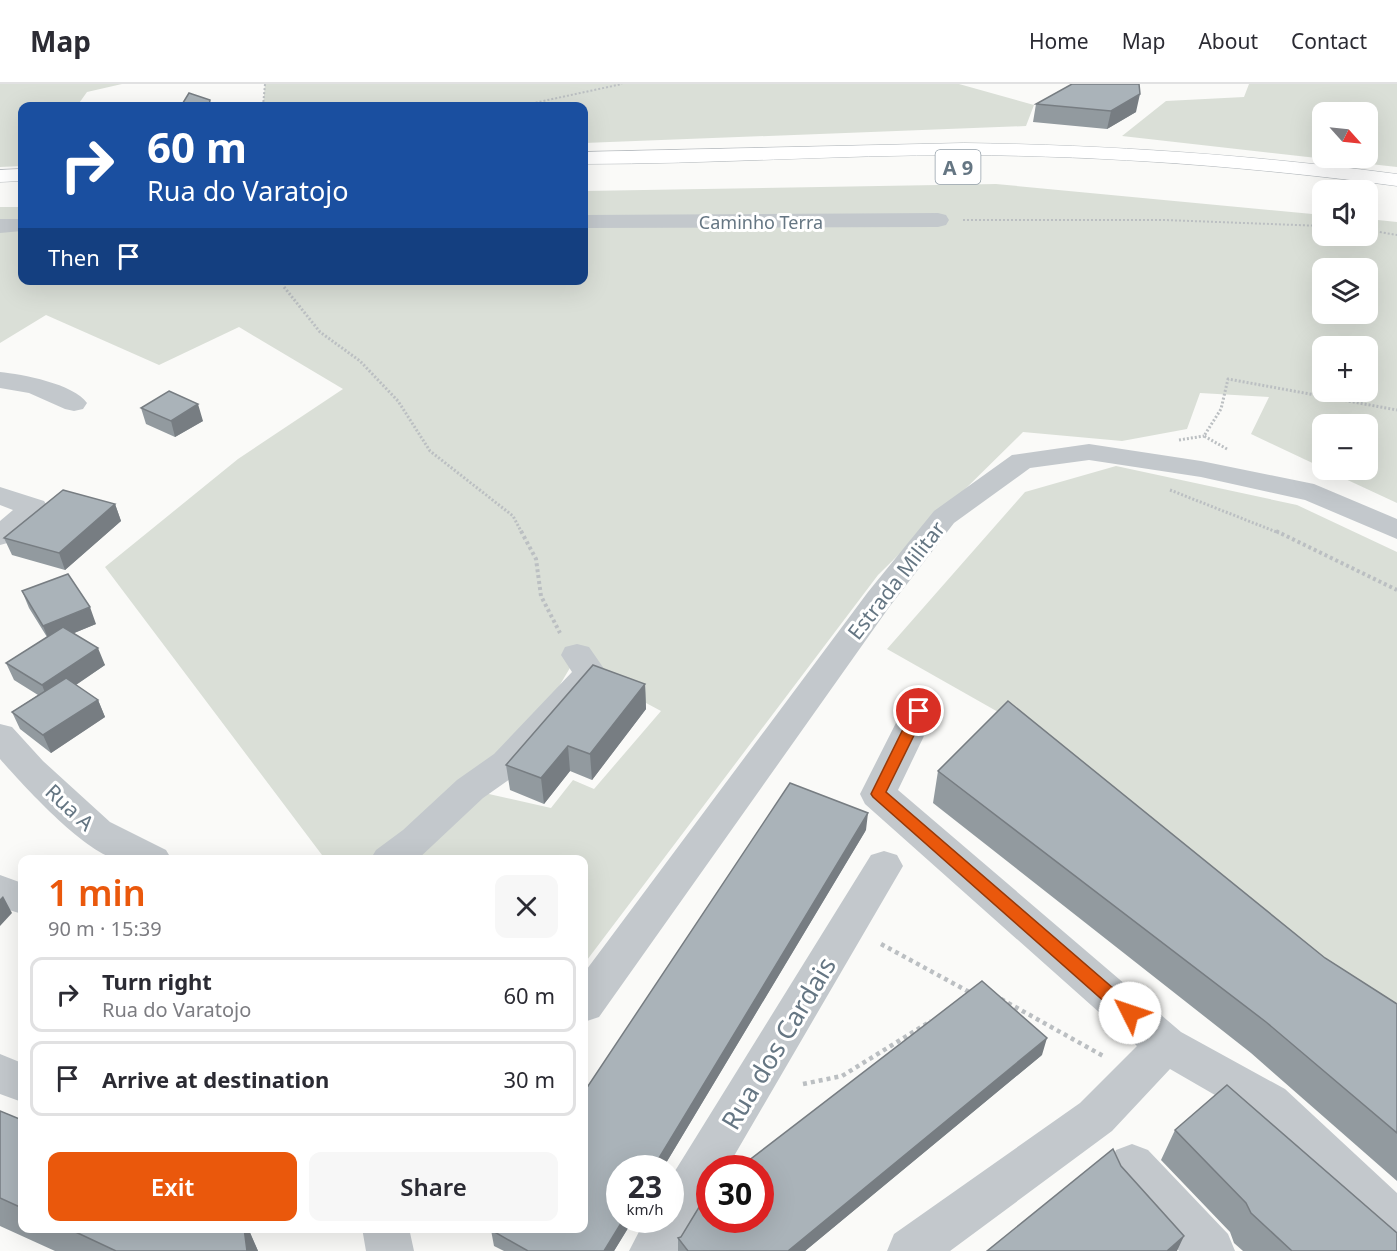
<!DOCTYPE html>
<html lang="en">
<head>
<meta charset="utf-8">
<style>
  :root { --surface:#fff; --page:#f7f7f7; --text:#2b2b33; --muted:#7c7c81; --line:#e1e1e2; --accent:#ea580c }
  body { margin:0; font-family:"Noto Sans",sans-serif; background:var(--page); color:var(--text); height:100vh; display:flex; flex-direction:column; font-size:22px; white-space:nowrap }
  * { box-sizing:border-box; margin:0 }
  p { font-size:20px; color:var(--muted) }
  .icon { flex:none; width:33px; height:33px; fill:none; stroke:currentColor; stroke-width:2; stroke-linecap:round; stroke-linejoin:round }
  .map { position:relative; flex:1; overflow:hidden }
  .panel { position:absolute; left:18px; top:771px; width:570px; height:378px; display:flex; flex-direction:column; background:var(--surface); border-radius:12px; box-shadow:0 6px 24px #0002 }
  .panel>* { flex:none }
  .hud { position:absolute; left:18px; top:18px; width:570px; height:183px; border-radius:12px; box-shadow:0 6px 24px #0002; background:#1a4fa0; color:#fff; overflow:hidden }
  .needle { width:39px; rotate:117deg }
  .fabs { position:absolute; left:1312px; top:18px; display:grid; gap:12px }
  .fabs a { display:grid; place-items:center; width:66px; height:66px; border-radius:12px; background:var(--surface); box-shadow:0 6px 24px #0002; font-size:30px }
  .speed { position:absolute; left:606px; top:1071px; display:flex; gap:12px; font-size:30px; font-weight:700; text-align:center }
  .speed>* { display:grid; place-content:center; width:78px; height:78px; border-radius:50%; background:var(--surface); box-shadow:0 6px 24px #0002; line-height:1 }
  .speed small { font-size:15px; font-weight:400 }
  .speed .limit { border:9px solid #d22; background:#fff; color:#111 }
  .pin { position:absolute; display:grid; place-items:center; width:51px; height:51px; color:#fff; margin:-26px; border:3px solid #fff; border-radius:50%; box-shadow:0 2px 6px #0007 }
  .me { position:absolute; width:66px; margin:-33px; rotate:311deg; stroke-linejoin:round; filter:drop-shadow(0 0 4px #0008) }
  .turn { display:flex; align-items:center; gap:21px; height:126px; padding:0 30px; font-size:27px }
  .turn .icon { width:78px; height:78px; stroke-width:2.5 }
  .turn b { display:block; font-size:42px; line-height:51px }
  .then { display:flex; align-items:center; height:57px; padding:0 30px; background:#0003; gap:12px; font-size:22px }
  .round { display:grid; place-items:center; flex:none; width:63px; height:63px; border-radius:12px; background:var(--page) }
  .head { display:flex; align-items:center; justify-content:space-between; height:102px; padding:0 30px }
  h1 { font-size:36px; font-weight:600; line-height:45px; color:var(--accent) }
  .primary-button { display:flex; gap:12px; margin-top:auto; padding:12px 30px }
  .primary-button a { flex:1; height:69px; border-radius:12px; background:var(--accent); color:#fff; font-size:24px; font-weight:600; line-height:69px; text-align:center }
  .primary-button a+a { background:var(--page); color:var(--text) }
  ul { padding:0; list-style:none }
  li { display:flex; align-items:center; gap:18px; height:75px; margin:0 12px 9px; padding:0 18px; border:3px solid var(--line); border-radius:12px }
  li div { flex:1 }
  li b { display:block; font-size:22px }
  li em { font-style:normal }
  header { display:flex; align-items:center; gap:36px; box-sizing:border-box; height:84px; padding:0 30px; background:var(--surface); border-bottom:2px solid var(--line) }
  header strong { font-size:28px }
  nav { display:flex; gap:33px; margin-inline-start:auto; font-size:21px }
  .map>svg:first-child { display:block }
  .green { fill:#dadfd7; fill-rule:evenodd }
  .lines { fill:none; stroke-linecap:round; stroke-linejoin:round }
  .highway-casing { stroke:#b4b9bd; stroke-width:1 }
  .path-far3 { stroke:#bbbfc2; stroke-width:2; stroke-dasharray:2 2; stroke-linecap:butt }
  .path-far2 { stroke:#bbbfc2; stroke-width:3; stroke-dasharray:2 2; stroke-linecap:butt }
  .path-far1 { stroke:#bbbfc2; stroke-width:4; stroke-dasharray:3 3; stroke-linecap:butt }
  .path { stroke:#bbbfc2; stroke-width:4.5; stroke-dasharray:4 4; stroke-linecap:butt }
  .minor { fill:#c3c8cc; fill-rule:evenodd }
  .highway { fill:#fff; fill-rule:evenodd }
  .wall { fill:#929a9f }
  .shaded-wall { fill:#777d82 }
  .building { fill:#aab3b9; stroke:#777d82; stroke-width:1.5 }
  .route { fill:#ea580c; stroke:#983908; stroke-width:1.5 }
  .labels { text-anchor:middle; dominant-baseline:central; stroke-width:6; stroke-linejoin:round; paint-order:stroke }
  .far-street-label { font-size:18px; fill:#657683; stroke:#fff }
  .shield { fill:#fff; stroke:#939fa8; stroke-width:1.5 }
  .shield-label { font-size:20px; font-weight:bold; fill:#657683 }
  .street-label { font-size:21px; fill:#657683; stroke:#fff }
  .near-street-label { font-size:26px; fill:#657683; stroke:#fff }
</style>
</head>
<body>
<header>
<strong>Map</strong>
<nav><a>Home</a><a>Map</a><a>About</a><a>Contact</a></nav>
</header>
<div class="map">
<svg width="1397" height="1167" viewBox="0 0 1397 1167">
  <rect width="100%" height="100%" fill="#fafaf8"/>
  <path class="green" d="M0,0H122L87,8L77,22H22V82L0,83Z
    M265,0H959L1034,21L1026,42L584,59V22H263Z
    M1249,0H1397V83L1122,52L1166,17L1244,13ZM1368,28V74H1323V28Z
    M996,100L1323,131V152H1368V135L1397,138V419L1326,386H1368V340H1323V384L1251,350L1269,313L1200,309L1187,345L1122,357L1023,348L878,491L584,880V776L325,775L105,483L238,375L343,305L239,243L159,281L46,231L0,259V123H22V196H584V107ZM1323,184H1368V230H1323ZM1323,262H1368V308H1323ZM577,572L590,589L661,627L594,705L573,696L551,724L471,706L526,658Z
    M1116,382L1297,421L1397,468V931L1037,650L887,565L1025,408Z"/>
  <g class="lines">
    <defs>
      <path id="highway" d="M964,59C1109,61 1253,71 1397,90V102C1253,83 1109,72 964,71C837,71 710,80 584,80V68Z
        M22,85V97L0,98V86Z"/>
    </defs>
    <use href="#highway" class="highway-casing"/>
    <path class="path-far3" d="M263,22L265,0
      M520,22L622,0
      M963,136H1165L1323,142
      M1368,146L1397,151"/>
    <path class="path-far2" d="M284,203L320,248L360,277L398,317L430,367L513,432L522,449
      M1179,356L1204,352
      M1227,365L1204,352L1221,325L1228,295L1397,326
      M1170,406L1279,449"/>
    <path class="path-far1" d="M521,447L536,475L541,512L560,549
      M1276,447L1397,506"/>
    <path class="path" d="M881,860L971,909
      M1001,915L1105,973
      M803,1000L842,992L931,937"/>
    <path class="minor" d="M938,129L946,131L949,136L946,141L938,143L584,144V131Z
      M0,135H22V147L0,149Z
      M0,288C22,290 74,300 87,319L83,325L74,327L65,325L29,309L0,304Z
      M1089,360L1201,377L1314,400L1397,435V455L1305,416L1201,393L1089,376L1030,384L954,439L890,522L599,933L584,938V889L868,508L934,427L1012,371Z
      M0,403L44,417L48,423L11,458L0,461V437L13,426L0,421Z
      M577,560L589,563L607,589L520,688L483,714L417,776H370L376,766L403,746L457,696L494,670L572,588L561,571L565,563Z
      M919,615L931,619L936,627L898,706L1181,948L1285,1005L1397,1109V1163L1380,1156L1253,1033L1170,985L1112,1047L950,1167H887L894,1150L1080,1019L1137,962L865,720L860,710L902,627L907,619Z
      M0,640L12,643L43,677L110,738L166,766L172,776C155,776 137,778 120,776C86,771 23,701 0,675Z
      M884,767L897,771L903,782L727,1084H710V1115L679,1167H629L645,1136H670V1095L871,771Z
      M0,791L22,799V830L0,823Z
      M0,970L22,979V1018L0,1010Z
      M1132,1060L1148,1066L1228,1150L1235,1167H1179L1116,1096L1109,1081L1116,1066Z
      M362,1144H409L414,1167H366Z"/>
    <use href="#highway" class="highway"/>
  </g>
  <path class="wall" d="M1036,20L1136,28L1107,45L1033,38Z
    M141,324L203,337L175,353L146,340Z
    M115,420L121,437L65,486L12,471L4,454Z
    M22,507L96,540L74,549L105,581L76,601L98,616L105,633L51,669L20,645L12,628L38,611L14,596L6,579L47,553L29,524Z
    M645,600L646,625L592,696L570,687L544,720L510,706L506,681Z
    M938,687L1325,874L1397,920V1097L1251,969L933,719Z
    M866,746L663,1084L620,1136H633L614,1167H504L494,1162L491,1146Z
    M1042,971L805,1167H678V1154Z
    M0,1027L22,1036V1144H248L258,1167H55L0,1142Z
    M1175,1046L1397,1167H1243L1234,1159L1230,1148L1161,1076Z"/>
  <path class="shaded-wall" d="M1140,10L1136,28L1107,45L1111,27Z
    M198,320L203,337L175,353L171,337Z
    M115,420L121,437L65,486L59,469Z
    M90,523L96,540L50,559L43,542Z
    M98,564L105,581L49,619L42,601Z
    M645,600L646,625L592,696L590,670Z
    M98,616L105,633L51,669L43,651Z
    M568,662L570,687L544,720L541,694Z
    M868,729L866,746L663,1084H653Z
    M3,812L12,829L0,842V815Z
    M1047,954L1042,971L805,1167H788Z
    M623,1136H633L614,1167H604Z
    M244,1144H248L258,1167H247Z
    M1184,1152L1177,1167H1167Z"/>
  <path class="building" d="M1072,0H1139L1140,10L1111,27L1036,20Z
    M189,9L210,16L209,22H181Z
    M169,307L198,320L171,337L141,324Z
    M63,406L115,420L59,469L4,454Z
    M68,490L90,523L43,542L22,507Z
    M63,543L98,564L42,601L6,579Z
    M593,581L645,600L590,670L568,662L541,694L506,681Z
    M66,594L98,616L43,651L12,628Z
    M1008,617L1325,874L1397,920V1049L1266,938L938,687Z
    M790,699L868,729L653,1084H620V1136H623L604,1167H528L491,1146L492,1144H584V1008Z
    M982,897L1047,954L788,1167H688L678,1154L681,1153L707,1110L710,1107V1136H760V1084H739Z
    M1227,1001L1397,1149V1167H1292L1251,1129L1246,1119L1175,1046Z
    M0,1027L22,1036V1124L0,1114Z
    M1113,1065L1121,1082L1184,1152L1167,1167H987Z
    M67,1144H244L247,1167H116Z"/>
  <path class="route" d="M919,622L926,627L886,708L1136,924L1139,929L1136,935L1130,937L1124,935L873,713L871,710L912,627Z"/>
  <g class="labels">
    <g class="far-street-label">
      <text x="761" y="138">Caminho Terra</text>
    </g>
    <rect class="shield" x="935.5" y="66" width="45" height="34" rx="4.5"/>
    <g class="shield-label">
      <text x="958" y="83">A 9</text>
    </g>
    <g class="street-label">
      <text transform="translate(896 496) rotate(-52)">Estrada Militar</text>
      <text transform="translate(70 723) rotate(43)">Rua A</text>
    </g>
    <g class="near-street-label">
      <text transform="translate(778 959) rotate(-59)">Rua dos Cardais</text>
    </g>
  </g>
</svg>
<div class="fabs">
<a><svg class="needle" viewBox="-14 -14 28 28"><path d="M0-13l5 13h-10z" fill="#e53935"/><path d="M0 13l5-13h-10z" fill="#7c7c81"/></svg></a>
<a><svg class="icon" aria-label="sound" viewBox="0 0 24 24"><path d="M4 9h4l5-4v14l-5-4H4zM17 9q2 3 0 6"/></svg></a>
<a><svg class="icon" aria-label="layers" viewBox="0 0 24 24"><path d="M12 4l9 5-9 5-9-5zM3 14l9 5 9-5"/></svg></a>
<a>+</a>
<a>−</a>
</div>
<div class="speed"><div>23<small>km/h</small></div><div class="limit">30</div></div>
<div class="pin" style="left:919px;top:627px;background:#d93025"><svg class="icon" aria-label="arrive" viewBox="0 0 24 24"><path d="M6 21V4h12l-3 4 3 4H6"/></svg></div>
<svg class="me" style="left:1130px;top:929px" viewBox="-20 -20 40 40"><circle r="19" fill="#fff"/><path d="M0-13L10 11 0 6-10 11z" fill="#ea580c"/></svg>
<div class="hud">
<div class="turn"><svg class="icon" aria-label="right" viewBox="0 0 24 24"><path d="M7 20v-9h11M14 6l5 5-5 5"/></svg><div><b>60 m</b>Rua do Varatojo</div></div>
<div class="then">Then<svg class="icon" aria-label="arrive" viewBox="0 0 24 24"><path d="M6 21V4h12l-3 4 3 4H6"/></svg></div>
</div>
<section class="panel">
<div class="head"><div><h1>1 min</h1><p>90 m · 15:39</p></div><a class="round"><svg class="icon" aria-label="close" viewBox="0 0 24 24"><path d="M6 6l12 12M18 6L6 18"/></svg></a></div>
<ul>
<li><svg class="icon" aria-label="right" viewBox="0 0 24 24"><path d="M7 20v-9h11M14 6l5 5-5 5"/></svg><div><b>Turn right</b><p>Rua do Varatojo</p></div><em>60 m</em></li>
<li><svg class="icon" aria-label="arrive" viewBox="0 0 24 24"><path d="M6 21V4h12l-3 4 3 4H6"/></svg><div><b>Arrive at destination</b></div><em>30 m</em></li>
</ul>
<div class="primary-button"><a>Exit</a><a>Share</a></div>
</section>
</div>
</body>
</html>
